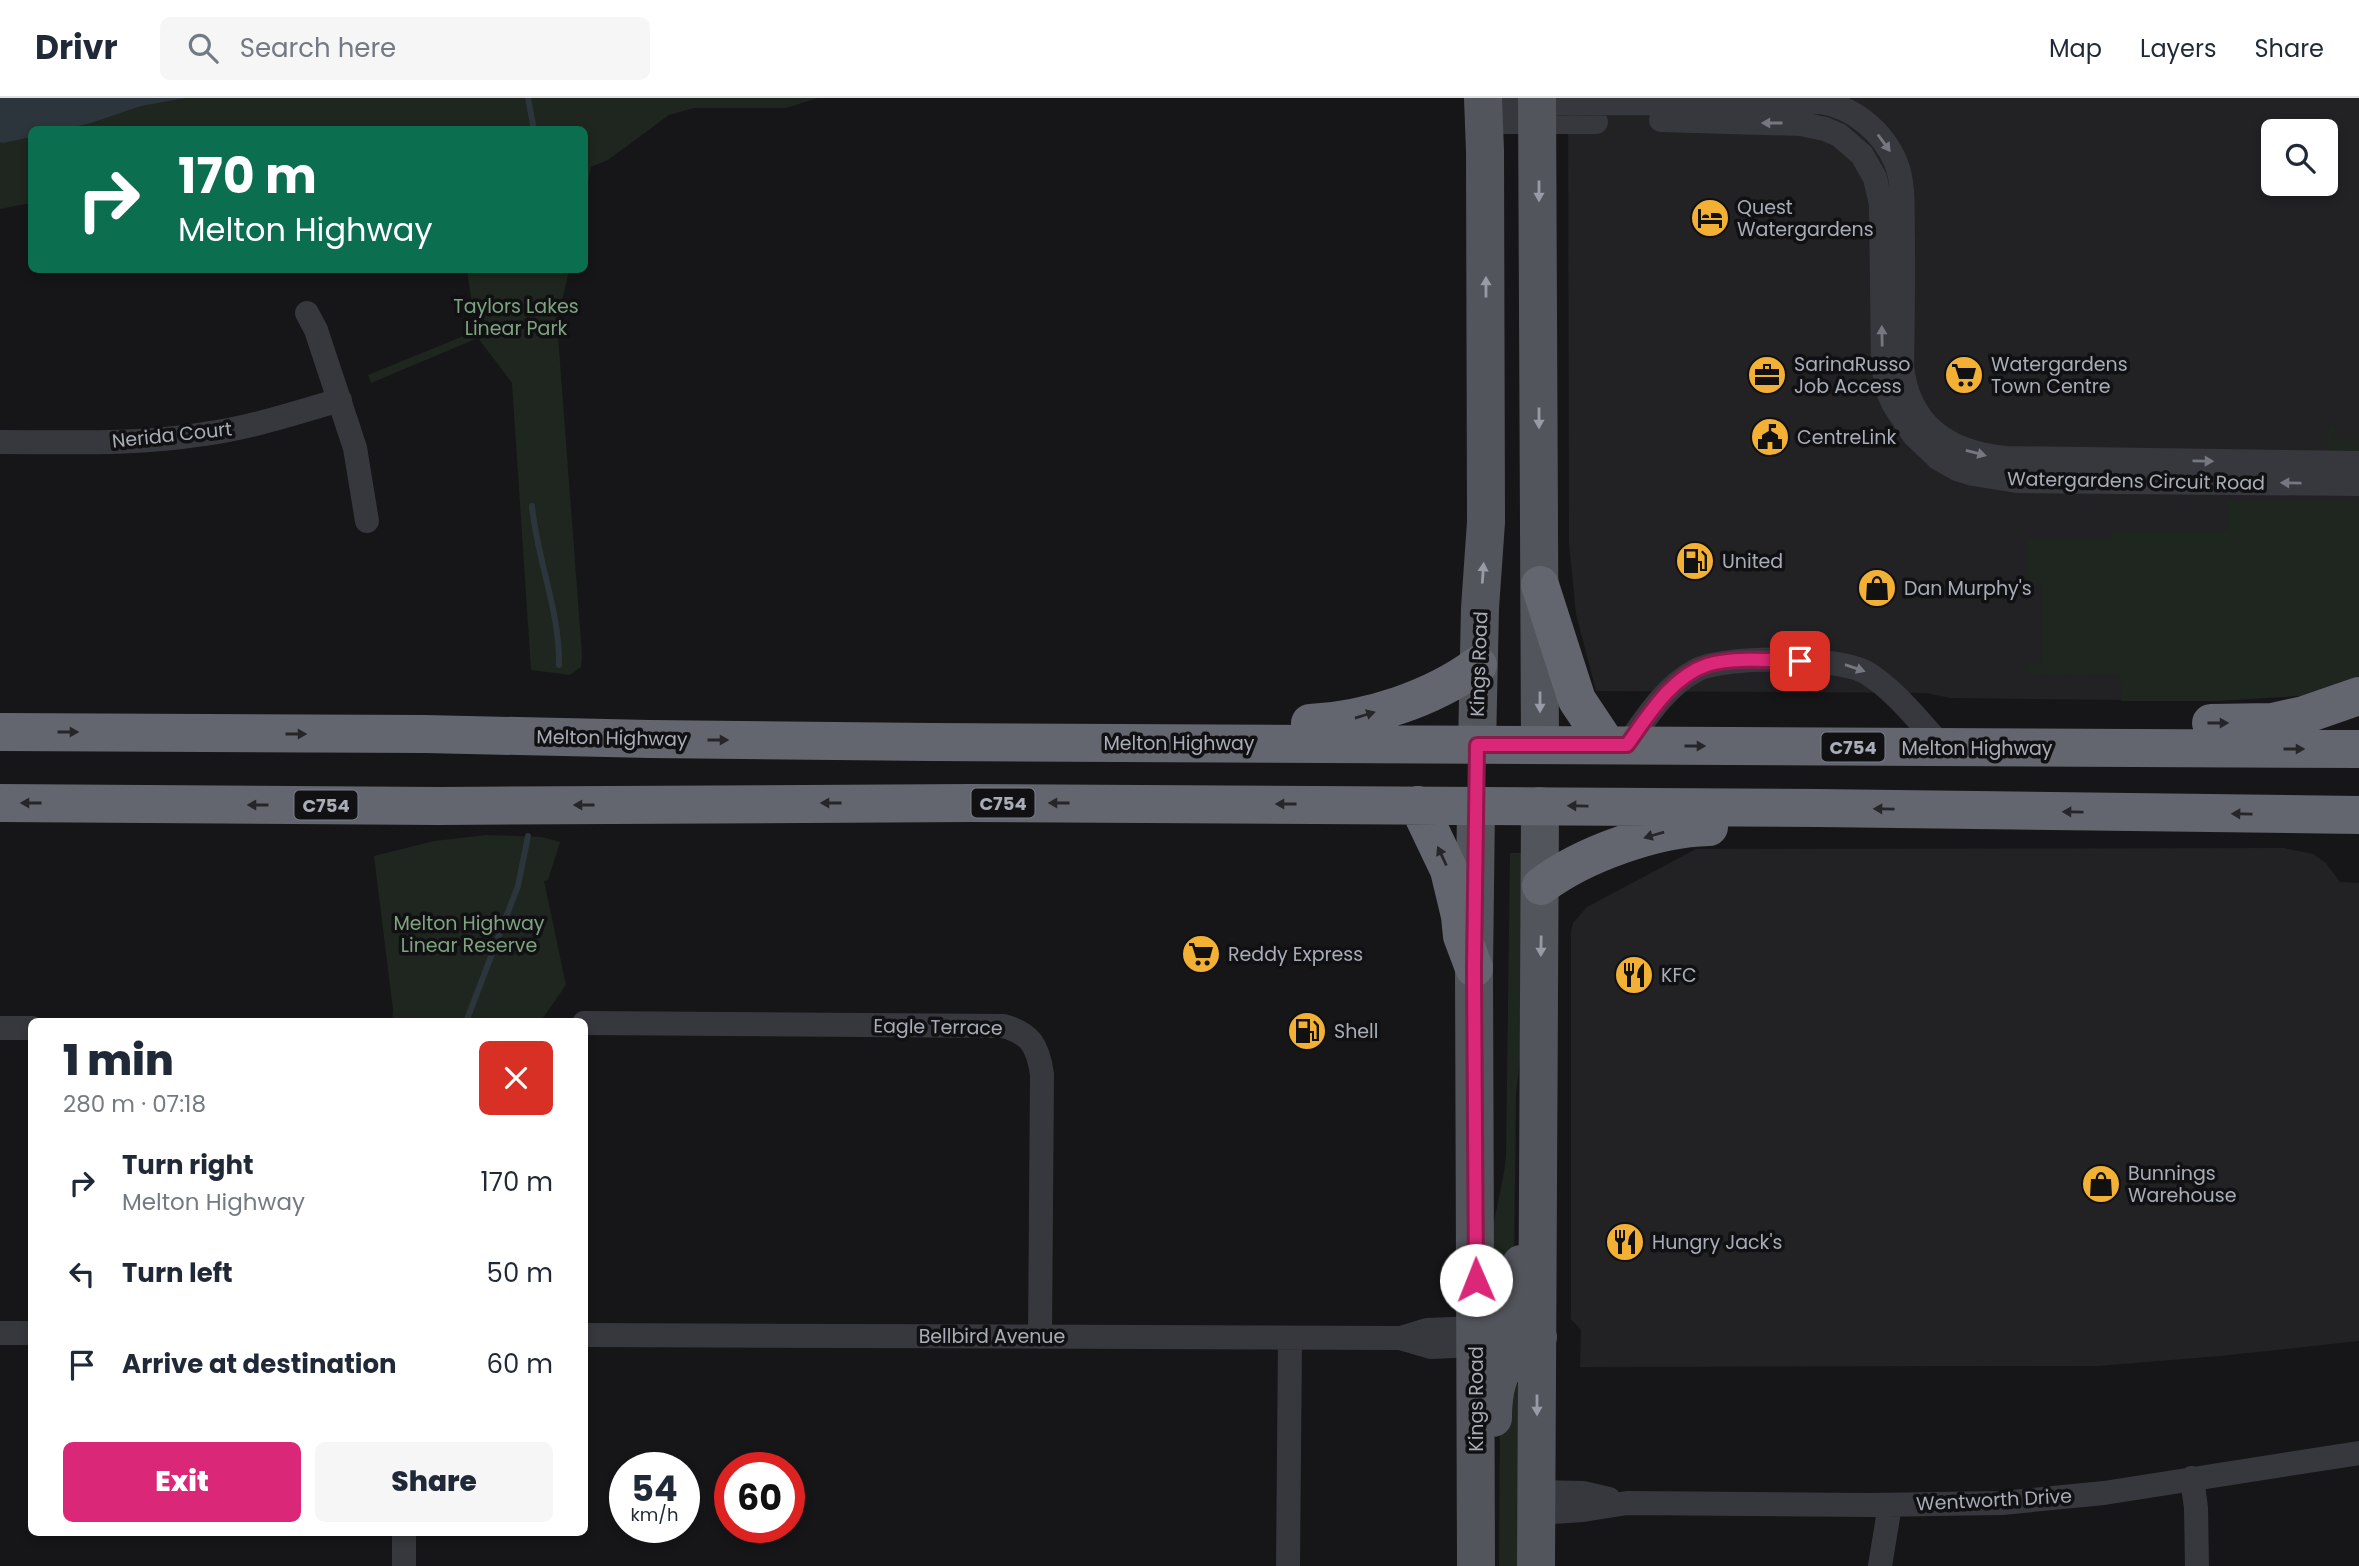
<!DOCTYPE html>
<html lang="en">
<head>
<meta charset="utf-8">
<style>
  :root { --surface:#fff; --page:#f6f6f7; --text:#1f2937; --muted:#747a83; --line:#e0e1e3; --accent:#db2777 }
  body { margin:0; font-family:Poppins,sans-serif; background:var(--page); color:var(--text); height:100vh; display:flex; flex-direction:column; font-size:26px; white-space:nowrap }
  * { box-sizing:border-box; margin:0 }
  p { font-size:23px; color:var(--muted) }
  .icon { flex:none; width:38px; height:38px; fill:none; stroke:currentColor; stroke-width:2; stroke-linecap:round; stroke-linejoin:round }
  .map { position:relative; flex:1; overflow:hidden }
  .sheet { position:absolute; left:28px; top:920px; width:560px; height:518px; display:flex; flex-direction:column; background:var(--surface); border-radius:10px; box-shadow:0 4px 10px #0003 }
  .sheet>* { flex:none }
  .guide { position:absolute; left:28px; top:28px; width:560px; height:147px; border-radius:10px; box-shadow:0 4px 10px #0003; background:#0b6e4f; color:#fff; overflow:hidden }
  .controls { position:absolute; left:2261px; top:21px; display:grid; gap:14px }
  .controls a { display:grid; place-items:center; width:77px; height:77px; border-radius:10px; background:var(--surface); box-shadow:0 4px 10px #0003; font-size:35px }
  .speed { position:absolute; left:609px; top:1354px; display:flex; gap:14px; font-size:35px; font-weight:700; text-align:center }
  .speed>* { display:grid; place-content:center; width:91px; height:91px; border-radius:50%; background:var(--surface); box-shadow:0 4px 10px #0003; line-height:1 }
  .speed small { font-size:18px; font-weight:400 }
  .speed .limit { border:10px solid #d22; background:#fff; color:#111 }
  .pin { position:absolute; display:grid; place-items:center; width:60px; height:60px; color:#fff; margin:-30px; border-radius:14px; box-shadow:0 4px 10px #0006 }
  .me { position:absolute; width:77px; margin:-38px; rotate:359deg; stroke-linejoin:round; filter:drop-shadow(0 0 5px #0008) }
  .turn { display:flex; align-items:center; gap:24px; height:147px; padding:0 35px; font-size:32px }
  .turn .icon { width:91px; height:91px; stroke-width:2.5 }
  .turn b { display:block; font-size:49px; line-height:60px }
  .round { display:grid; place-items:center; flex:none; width:74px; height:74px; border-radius:10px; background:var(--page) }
  .overview { display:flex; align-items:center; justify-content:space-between; height:119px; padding:0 35px }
  h1 { font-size:42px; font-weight:800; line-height:52px }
  .action { display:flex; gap:14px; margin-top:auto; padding:14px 35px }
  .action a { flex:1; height:80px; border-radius:10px; background:var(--accent); color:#fff; font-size:28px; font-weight:800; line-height:80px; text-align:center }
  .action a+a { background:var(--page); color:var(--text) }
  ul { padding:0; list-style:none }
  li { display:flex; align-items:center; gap:21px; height:91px; padding:0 35px }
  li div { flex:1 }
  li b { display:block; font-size:26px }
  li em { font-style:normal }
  header { display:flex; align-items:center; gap:42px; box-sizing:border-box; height:98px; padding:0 35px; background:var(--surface); border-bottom:2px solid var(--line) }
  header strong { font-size:33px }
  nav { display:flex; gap:38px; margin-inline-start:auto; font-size:24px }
  .search { width:490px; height:63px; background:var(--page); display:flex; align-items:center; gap:18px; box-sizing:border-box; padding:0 24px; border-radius:10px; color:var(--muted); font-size:26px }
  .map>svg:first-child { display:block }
  .built { fill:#222225; fill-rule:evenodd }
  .green { fill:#1e261f }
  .water { fill:#2c353c }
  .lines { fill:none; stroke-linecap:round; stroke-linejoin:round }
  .stream { stroke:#2c353c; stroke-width:6 }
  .street { stroke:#37383d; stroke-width:24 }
  .primary { stroke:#53555c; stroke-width:38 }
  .highway { stroke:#63666e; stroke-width:38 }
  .oneway { fill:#757881 }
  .oneway2 { fill:#979ba6 }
  .oneway3 { fill:#26262a }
  .route-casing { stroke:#8e194d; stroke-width:18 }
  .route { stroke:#db2777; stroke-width:12 }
  .labels { text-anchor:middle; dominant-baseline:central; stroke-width:7; stroke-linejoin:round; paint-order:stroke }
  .shield { fill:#111113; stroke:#7b7e86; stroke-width:2 }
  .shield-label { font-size:18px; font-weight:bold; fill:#a8adb8 }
  .poi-label { font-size:19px; fill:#a8adb8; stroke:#111113; text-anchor:start }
  .park-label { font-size:19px; fill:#7fa381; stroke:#111113 }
  .street-label { font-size:19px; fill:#a8adb8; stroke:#111113 }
</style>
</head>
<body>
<header>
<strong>Drivr</strong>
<div class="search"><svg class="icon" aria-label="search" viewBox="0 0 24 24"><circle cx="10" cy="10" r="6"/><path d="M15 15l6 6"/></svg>Search here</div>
<nav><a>Map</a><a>Layers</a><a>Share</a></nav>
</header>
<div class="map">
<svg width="2359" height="1468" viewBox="0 0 2359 1468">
  <rect width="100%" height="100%" fill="#161618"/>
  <path class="built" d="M1568,0H2359V581L2218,603L1950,600L1926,595L1596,593L1576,516L1569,445ZM2273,33H2326V86H2273Z
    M2284,750L2313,756L2326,765L2340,784L2359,785V1243L2220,1258L2098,1268L1580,1269L1581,1232L1571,1221V834L1573,825L1587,809L1696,751Z"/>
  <path class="green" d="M0,0H818L786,10H694L669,17L608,62L591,69L585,98L584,32H32L31,105L0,111Z
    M467,172H569L557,225L582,556L581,569L570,577L531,572L512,285L478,240L371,285L368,277L476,233Z
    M2333,325V340L2359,341V360L2333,358C2325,349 2325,334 2333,325Z
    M2228,403H2351L2359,406V581L2315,597L2218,603H2121L2120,576L2036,577L2027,574L2026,567H2041L2042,558V484H2028V441H2111V433H2228Z
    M487,737L542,739L560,744L548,782L544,783L566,887L540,924H392L393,912L374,758L434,743Z
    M1510,755H1523L1522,942L1516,996L1514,1175L1498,1219C1495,1209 1489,1198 1488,1188C1483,1151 1503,1097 1506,1057Z
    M1517,1286L1520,1288L1523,1468H1499L1500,1322Z"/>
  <path class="water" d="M0,0H185L141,8L91,25L65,31L32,32L31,39L3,45L0,44Z"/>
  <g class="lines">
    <path class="stream" d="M528,0L534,32
      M532,408C537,462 560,513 559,567
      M466,924L518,788L528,738"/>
    <path class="street" d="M1483,6L1820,4C1853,9 1883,33 1896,65C1905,87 1902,115 1903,139C1903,182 1903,225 1902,268C1908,328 1950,355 2006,360L2359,365
      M1661,22L1801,26L1825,31L1839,37L1862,57L1875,80L1881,106L1883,268L1889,296L1894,307L1913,336L1938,360L1957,371L1973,376L2017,383L2359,386
      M1484,24H1596
      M307,215L316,232L355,350L367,423
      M0,344C68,344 136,347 204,336C250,330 295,315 340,302
      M1627,647C1646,620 1665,589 1695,573C1721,557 1841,558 1867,575C1896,593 1919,624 1943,649
      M584,925L1003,928C1031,935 1038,949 1042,976L1040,1239
      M0,930H32
      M0,1235H32
      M584,1237L1400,1240L1431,1249L1477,1247
      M1401,1240L1427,1232L1477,1230
      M2192,1380L2196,1410L2197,1468
      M1536,1394L1583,1395L1609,1401
      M1536,1415L1583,1412L1627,1405L1870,1407L2002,1405L2104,1395L2359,1355
      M404,1435V1468
      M1288,1468L1290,1240
      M1880,1468L1890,1407"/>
    <path class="primary" d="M1537,0L1540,647
      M1477,647L1480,510L1486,424L1485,53L1483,0
      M1477,1247C1514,1231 1519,1204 1521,1166
      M1493,1320C1493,1277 1503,1263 1538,1239
      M1476,1468L1474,870L1476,708
      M1536,1468L1540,708"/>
    <path class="highway" d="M1540,487L1577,602L1607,647
      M1310,625C1367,622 1432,601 1478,567
      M2211,625L2272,624L2304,617L2359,598
      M0,634L425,636L650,641L931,644L2359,651
      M0,705L439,708L971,705L1818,710L2359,717
      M1418,707L1449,772L1460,818L1462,838L1474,870
      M1541,788C1583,756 1657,730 1709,729"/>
  </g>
  <defs><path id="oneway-solid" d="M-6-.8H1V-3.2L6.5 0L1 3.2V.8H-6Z" transform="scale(1.75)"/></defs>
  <g class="oneway">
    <use href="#oneway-solid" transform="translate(1772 25) rotate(-180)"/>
    <use href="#oneway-solid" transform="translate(1884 45) rotate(54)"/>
    <use href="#oneway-solid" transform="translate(1882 238) rotate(-91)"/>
    <use href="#oneway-solid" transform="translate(1976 355) rotate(15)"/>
    <use href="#oneway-solid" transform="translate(2203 363) rotate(1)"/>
    <use href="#oneway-solid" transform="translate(2291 385) rotate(-179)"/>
    <use href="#oneway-solid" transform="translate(1855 570) rotate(19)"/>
  </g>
  <g class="oneway2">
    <use href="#oneway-solid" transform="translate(1539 93) rotate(90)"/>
    <use href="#oneway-solid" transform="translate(1486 189) rotate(-90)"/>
    <use href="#oneway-solid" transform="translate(1539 320) rotate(90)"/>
    <use href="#oneway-solid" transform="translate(1483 475) rotate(-86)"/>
    <use href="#oneway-solid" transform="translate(1540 604) rotate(90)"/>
    <use href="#oneway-solid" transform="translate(1541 848) rotate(91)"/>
    <use href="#oneway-solid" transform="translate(1537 1307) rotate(90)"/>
  </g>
  <g class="oneway3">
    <use href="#oneway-solid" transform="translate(1365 617) rotate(-17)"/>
    <use href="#oneway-solid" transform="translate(2218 625)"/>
    <use href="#oneway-solid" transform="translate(68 634)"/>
    <use href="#oneway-solid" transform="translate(296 636)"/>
    <use href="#oneway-solid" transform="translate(718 642)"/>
    <use href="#oneway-solid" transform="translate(1695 648)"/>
    <use href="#oneway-solid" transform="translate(2294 651)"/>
    <use href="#oneway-solid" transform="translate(31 705) rotate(-180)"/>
    <use href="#oneway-solid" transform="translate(831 705) rotate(180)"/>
    <use href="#oneway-solid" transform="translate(1059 705) rotate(-180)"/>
    <use href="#oneway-solid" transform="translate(1286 706) rotate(-180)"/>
    <use href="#oneway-solid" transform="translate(258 707) rotate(-180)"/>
    <use href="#oneway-solid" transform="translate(584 707) rotate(180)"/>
    <use href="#oneway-solid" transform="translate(1578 708) rotate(-179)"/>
    <use href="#oneway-solid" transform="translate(1884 711) rotate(-179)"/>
    <use href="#oneway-solid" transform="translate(2073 714) rotate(-179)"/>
    <use href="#oneway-solid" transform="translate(2242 716) rotate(-179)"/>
    <use href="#oneway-solid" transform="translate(1654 737) rotate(164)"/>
    <use href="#oneway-solid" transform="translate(1442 758) rotate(-115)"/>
  </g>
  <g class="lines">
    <defs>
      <path id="route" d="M1476,1182L1474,870L1477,647H1627C1648,618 1671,579 1707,567C1730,559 1776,562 1800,563"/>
    </defs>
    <use href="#route" class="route-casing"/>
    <use href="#route" class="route"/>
  </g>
  <defs>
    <symbol id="hotel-disc" viewBox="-11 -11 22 22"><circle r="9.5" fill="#f2b134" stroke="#111113"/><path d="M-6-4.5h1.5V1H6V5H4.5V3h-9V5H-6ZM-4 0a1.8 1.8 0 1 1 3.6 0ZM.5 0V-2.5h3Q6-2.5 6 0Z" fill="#111"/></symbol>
    <symbol id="office-disc" viewBox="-11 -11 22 22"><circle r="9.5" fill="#f2b134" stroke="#111113"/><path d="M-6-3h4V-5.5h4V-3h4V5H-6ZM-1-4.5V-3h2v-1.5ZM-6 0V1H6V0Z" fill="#111"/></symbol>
    <symbol id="supermarket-disc" viewBox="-11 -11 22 22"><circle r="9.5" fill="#f2b134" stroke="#111113"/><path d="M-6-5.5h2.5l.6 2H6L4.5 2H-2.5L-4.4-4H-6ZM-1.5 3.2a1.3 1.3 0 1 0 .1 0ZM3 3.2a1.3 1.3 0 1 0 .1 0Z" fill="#111"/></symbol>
    <symbol id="civic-disc" viewBox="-11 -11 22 22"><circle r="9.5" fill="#f2b134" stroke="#111113"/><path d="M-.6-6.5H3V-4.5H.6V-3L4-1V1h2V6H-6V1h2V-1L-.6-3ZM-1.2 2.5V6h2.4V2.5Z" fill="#111"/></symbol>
    <symbol id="fuel-disc" viewBox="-11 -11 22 22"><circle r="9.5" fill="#f2b134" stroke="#111113"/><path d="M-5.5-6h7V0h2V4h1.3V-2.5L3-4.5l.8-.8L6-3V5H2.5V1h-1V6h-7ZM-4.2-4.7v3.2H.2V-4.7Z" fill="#111"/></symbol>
    <symbol id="shop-disc" viewBox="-11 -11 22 22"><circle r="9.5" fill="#f2b134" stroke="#111113"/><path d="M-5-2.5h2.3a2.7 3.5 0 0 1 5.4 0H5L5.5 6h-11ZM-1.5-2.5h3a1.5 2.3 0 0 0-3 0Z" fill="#111"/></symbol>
    <symbol id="restaurant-disc" viewBox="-11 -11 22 22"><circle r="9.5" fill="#f2b134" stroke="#111113"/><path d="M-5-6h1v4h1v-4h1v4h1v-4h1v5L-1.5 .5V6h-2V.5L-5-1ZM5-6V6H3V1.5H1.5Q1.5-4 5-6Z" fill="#111"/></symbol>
  </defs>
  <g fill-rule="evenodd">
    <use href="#hotel-disc" x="1688" y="98" width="44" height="44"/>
    <use href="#office-disc" x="1745" y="255" width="44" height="44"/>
    <use href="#supermarket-disc" x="1942" y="255" width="44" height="44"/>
    <use href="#civic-disc" x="1748" y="317" width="44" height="44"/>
    <use href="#fuel-disc" x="1673" y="441" width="44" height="44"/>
    <use href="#shop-disc" x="1855" y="468" width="44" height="44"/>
    <use href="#supermarket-disc" x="1179" y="834" width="44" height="44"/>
    <use href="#restaurant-disc" x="1612" y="855" width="44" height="44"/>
    <use href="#fuel-disc" x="1285" y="911" width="44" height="44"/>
    <use href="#shop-disc" x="2079" y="1064" width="44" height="44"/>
    <use href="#restaurant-disc" x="1603" y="1122" width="44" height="44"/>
  </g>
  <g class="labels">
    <g class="shield">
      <rect x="1821.5" y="634.5" width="63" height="29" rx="5"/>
      <rect x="971.5" y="690.5" width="63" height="29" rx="5"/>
      <rect x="294.5" y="692.5" width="63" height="29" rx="5"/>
    </g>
    <g class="shield-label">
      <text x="1853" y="649">C754</text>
      <text x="1003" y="705">C754</text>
      <text x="326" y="707">C754</text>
    </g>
    <g class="poi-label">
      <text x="1737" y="109">Quest<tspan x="1737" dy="22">Watergardens</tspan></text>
      <text x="1794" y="266">SarinaRusso<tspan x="1794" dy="22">Job Access</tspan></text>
      <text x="1991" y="266">Watergardens<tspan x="1991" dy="22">Town Centre</tspan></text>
      <text x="1797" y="339">CentreLink</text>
      <text x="1722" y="463">United</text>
      <text x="1904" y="490">Dan Murphy's</text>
      <text x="1228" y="856">Reddy Express</text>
      <text x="1661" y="877">KFC</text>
      <text x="1334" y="933">Shell</text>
      <text x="2128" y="1075">Bunnings<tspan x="2128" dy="22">Warehouse</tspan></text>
      <text x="1652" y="1144">Hungry Jack's</text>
    </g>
    <g class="park-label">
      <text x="516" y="208">Taylors Lakes<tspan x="516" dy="22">Linear Park</tspan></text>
      <text x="469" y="825">Melton Highway<tspan x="469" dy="22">Linear Reserve</tspan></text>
    </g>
    <g class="street-label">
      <text transform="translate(172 337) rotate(-6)">Nerida Court</text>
      <text transform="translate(2136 383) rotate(1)">Watergardens Circuit Road</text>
      <text transform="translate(1479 566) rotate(-88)">Kings Road</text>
      <text transform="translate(612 640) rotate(1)">Melton Highway</text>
      <text x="1179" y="645">Melton Highway</text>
      <text x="1977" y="650">Melton Highway</text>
      <text transform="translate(938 929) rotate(1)">Eagle Terrace</text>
      <text x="992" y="1238">Bellbird Avenue</text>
      <text transform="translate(1476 1301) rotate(-90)">Kings Road</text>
      <text transform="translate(1994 1402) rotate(-3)">Wentworth Drive</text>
    </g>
  </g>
</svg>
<div class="controls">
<a><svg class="icon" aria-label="search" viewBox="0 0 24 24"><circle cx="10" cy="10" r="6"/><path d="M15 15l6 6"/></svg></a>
</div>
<div class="speed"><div>54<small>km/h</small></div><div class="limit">60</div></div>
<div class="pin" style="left:1800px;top:563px;background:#d93025"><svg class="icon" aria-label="arrive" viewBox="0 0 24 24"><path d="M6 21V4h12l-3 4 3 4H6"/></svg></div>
<svg class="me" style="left:1476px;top:1182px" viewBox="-20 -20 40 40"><circle r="19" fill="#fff"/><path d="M0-13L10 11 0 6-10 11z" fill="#db2777"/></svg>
<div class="guide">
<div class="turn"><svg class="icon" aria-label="right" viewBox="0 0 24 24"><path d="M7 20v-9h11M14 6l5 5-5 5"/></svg><div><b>170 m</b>Melton Highway</div></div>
</div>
<section class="sheet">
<div class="overview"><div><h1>1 min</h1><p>280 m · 07:18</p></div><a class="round" style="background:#d93025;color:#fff"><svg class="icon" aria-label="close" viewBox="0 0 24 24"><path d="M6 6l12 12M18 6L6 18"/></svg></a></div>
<ul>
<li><svg class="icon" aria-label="right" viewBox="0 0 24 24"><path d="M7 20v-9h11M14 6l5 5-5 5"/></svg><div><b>Turn right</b><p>Melton Highway</p></div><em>170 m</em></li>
<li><svg class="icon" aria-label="left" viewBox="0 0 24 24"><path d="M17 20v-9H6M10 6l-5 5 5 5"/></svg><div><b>Turn left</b></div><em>50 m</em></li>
<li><svg class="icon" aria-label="arrive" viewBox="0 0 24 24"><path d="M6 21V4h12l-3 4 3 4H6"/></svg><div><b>Arrive at destination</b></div><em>60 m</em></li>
</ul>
<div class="action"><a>Exit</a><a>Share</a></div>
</section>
</div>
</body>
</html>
